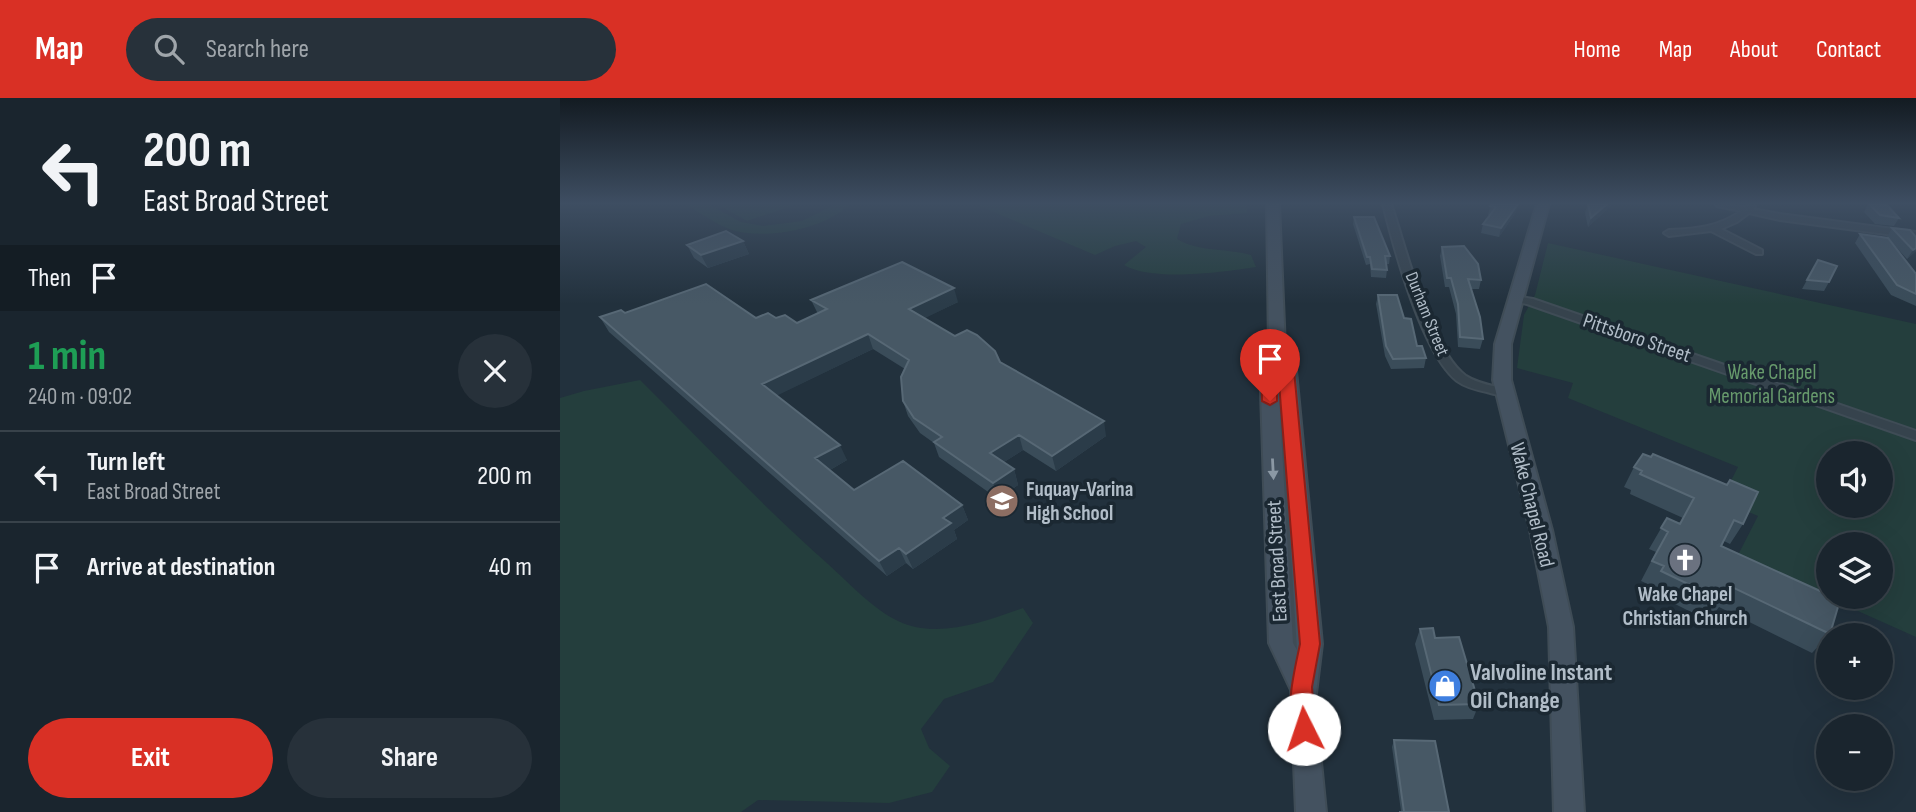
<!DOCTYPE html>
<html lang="en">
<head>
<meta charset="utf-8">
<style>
  :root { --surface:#1a252e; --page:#27313a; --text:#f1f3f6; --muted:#9fa5aa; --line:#38424a; --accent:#d93025 }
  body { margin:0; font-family:"Sofia Sans Condensed",sans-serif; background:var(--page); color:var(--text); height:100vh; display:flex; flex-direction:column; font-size:26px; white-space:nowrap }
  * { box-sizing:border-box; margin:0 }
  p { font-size:23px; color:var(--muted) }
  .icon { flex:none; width:38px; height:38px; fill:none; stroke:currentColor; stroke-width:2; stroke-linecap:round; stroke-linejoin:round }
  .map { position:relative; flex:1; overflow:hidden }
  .details { display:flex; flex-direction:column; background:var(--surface); width:560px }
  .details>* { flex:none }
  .hud { background:#1a252e; color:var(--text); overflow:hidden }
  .fabs { position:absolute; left:1256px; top:343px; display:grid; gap:14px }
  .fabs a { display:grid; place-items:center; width:77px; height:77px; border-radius:50%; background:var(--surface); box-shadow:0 7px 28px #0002,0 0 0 2px var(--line); font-size:35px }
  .pin { position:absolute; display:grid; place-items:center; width:60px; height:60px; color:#fff; margin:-72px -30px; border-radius:50% 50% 50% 0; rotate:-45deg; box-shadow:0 0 7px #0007 }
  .pin .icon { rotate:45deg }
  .me { position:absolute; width:77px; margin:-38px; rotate:356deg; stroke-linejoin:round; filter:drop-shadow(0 0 5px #0008) }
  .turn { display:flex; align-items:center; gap:24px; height:147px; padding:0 28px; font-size:32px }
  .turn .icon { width:91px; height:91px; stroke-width:2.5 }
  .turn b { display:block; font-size:49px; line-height:60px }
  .then { display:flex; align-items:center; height:66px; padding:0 28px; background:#0003; gap:14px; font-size:26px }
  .round { display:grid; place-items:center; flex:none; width:74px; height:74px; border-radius:37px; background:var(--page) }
  .headline { display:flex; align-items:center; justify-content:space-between; height:119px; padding:0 28px }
  h1 { font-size:42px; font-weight:700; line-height:52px; color:#1e9e55 }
  .action { display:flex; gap:14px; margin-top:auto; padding:14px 28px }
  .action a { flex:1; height:80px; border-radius:42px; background:var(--accent); color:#fff; font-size:28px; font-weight:700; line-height:80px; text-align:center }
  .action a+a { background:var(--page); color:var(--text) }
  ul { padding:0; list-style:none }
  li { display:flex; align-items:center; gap:21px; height:91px; padding:0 28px; border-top:2px solid var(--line) }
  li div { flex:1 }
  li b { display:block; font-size:26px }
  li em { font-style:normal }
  header { display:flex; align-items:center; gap:42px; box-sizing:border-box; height:98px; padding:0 35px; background:var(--accent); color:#fff }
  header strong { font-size:33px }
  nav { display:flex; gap:38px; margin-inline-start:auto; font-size:24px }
  .search { width:490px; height:63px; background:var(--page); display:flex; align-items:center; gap:18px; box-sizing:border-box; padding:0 24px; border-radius:38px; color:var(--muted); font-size:26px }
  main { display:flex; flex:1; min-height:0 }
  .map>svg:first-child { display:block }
  .green { fill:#243e3d; fill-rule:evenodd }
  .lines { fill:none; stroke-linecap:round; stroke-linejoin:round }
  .street-casing { stroke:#3f4c56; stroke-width:4 }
  .secondary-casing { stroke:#3f4c56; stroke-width:4 }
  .street { fill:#36434d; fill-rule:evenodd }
  .secondary { fill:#445260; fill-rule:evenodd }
  .wall { fill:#3a4c59 }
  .shaded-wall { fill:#2b3c49 }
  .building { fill:#475865; stroke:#576875; stroke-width:2 }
  .oneway { fill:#8b98a4 }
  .route { fill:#d93025; stroke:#8d1f18; stroke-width:2 }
  .labels { text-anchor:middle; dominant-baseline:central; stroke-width:7; stroke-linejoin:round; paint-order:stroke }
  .far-street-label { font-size:18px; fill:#b1bdc8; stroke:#1b2832 }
  .street-label { font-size:21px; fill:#b1bdc8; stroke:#1b2832 }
  .park-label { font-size:21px; fill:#679a6c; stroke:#1b2832 }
  .poi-label { font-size:21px; font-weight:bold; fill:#b1bdc8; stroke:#1b2832; text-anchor:start }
  .near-poi-label { font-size:24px; font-weight:bold; fill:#b1bdc8; stroke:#1b2832; text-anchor:start }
</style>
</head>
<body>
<header>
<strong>Map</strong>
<div class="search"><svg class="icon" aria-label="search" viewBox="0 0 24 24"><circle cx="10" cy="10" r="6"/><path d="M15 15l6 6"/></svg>Search here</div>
<nav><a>Home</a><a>Map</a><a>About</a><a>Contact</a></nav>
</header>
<main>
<section class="details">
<div class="hud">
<div class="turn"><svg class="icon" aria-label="left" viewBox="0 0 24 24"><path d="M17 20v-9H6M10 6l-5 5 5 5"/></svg><div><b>200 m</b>East Broad Street</div></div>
<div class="then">Then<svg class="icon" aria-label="arrive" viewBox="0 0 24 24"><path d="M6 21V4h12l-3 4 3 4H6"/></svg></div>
</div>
<div class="headline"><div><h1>1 min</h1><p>240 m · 09:02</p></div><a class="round"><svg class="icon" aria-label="close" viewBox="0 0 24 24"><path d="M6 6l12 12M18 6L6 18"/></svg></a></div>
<ul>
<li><svg class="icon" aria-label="left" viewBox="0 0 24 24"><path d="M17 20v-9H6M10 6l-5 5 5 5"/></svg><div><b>Turn left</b><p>East Broad Street</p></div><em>200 m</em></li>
<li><svg class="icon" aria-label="arrive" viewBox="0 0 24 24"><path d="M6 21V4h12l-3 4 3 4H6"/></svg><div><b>Arrive at destination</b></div><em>40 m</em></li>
</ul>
<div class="action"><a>Exit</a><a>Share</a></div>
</section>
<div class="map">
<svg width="1356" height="714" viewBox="0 0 1356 714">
  <rect width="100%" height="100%" fill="#22313d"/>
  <path class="green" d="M125,106H148L181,124L203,128L242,123L276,106H290C264,132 203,143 169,131C154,125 139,114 125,106Z
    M157,106H238L187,123Z
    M415,106H686L687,115L649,118L621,126L617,141C639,154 665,150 691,157L696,169C663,174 593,184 564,167L586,149L576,143L555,148L535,157Z
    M988,145L1356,226V539L1177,459L1198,418L1161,402L1178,369L1008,300L1013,285L957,270L964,217L975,197ZM1269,355H1321V408H1269ZM1269,446H1321V499H1269Z
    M80,282C143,344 202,408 268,466C289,485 313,511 338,523C377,542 426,523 463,510L473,525L433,584L384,601L361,631L369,650L390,668L372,694L329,705L198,702L181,714H0V300L24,293Z"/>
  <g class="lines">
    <defs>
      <path id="street" d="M823,106H831C846,149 870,252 906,278C918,286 934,288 947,291L949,294L947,297C940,298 934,296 927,294C917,292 905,289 897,283C861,254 834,150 823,106Z
        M1156,106L1185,109L1192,106L1195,108L1193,111L1220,116L1356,134V140L1220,122L1189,115L1177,124L1161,131L1202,152V156H1196L1151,133L1109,138L1104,135L1109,132C1135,131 1159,129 1181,113L1157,108Z
        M955,198L973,201L1356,333V342L967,206L951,203L950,201Z"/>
      <path id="secondary" d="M707,106H719L725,250L735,262L762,546L755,604L766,714H736L731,592L709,545L700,262L709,250ZM717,261L719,263L737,552L733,545Z
        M977,106H989L951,246V282L992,432L1013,529L1024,714H994L989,529L970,432L933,282L935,246Z"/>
    </defs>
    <use href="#street" class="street-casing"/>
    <use href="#secondary" class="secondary-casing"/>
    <use href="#street" class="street"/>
    <use href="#secondary" class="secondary"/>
  </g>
  <path class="wall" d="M931,106L956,114L939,139L921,135L923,126L930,117H928Z
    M1028,106H1053L1028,129L1025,115Z
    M1308,106H1314L1339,120L1334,128L1315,126L1304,114Z
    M794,119L830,158L829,166H826L827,172L826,180L811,179L810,166L806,167L793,126Z
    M1332,130L1356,139V153L1347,161L1327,139Z
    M1300,136L1356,176V208L1331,197L1295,145Z
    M183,143L189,156L148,170L134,160L127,147Z
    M882,149L921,182L919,191H911L923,241L920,251L898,249L896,216L889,189H885L880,158Z
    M1258,162L1269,184L1264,193L1242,191Z
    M818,197L844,220L857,248L866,260L864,270L831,271L825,258L816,206Z
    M251,202L398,204L364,220L440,264L546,338L496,373L463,352L444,364L454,371L458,387L438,401L379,359L374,345L360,335L348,318L343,303L345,271L313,251L217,297L287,362L270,372L294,392L402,407L408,422L394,432L397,441L353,471L346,465L327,478L49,234L40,219L65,215L216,220L237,225L258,216Z
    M1083,356L1183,426L1170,446L1164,443L1161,448L1270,536L1252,555L1159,509L1149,523L1089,493L1092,488L1081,483L1096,454L1089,451L1107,420L1120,425L1123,420L1070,396L1071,392L1064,389L1074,369Z
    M860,531L875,540L919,606L913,621L874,622L855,546Z
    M834,642L889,714L841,713L832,649Z"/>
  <path class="shaded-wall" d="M958,106L956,114L939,139L941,130Z
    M1047,106H1053L1028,129L1031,120Z
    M183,143L189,156L148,170L141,157Z
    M1356,150L1355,154L1347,161L1353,152Z
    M394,190L398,204L353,226L349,211Z
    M308,236L313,251L210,301L202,286Z
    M544,323L546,338L496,373L492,358Z
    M459,337L463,352L435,370L430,355Z
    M280,347L287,362L263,376L255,360Z
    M454,371L458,387L438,401L433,385Z
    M402,407L408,422L394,432L397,441L353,471L346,456L383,420Z
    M339,450L346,465L327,478L319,463Z"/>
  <path class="building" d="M931,106H958L941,130L923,126L936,109L930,108Z
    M1028,106H1047L1031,120Z
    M1309,106L1327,107L1339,120L1320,117Z
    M794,119H814L830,158H825L827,172L812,171L810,159H807Z
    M1332,130L1350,132L1356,139V150L1353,152Z
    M166,133L183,143L141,157L127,147Z
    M1300,136L1328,140L1356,176V196L1337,187Z
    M904,148L918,166L921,182L908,181L920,219L923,241L900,239L898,206L891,180H887L882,149Z
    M1258,162L1277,168L1269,184L1247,182Z
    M342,164L394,190L349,211L395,238L407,232L417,237L435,253L440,264L544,323L492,358L459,337L430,355L454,371L433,385L374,344L382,339L354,320L343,303L341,279L349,262L308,236L202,286L280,347L255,360L294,392L343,363L402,407L383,420L391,425L346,456L339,450L319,463L40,219L61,212L65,215L146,186L196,220L208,215L216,220L225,217L237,225L267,211L251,202Z
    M818,197H837L844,220L851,221L857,248H862L866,260L833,261L826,248Z
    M1083,356L1091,359L1093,356L1167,387L1170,382L1198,394L1183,426L1174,422L1161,448L1269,497V499H1273L1280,502L1270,536L1170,488L1163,503L1101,473L1104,468L1092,463L1108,434L1101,430L1107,420L1120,426L1134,400L1080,376L1082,373L1074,369Z
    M873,530L875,540L899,539L919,606L879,607L860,531Z
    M834,642L875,643L889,714H839H844Z"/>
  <defs><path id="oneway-solid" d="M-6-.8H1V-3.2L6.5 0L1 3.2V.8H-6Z" transform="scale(1.75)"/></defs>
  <use class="oneway" href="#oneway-solid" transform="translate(713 371) rotate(87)"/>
  <linearGradient id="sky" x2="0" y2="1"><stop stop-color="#131b22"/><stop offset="0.51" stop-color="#3e4e62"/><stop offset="1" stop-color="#3e4e62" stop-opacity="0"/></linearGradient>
  <rect width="1356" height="206" fill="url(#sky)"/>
  <path class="route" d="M717,247L733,262L760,546L752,589L755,631L752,639L744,642L736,639C724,611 734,575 740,546L717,260V303L710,307L702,303L701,262Z"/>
  <defs>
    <symbol id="school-disc" viewBox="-11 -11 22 22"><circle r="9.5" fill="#8d6e63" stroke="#1b2832"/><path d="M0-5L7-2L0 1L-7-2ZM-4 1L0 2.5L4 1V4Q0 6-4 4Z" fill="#fff"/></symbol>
    <symbol id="church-disc" viewBox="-11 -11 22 22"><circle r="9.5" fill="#6b7280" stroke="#1b2832"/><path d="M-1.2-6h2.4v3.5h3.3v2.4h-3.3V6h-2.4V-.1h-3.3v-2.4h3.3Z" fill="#fff"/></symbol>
    <symbol id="shop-disc" viewBox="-11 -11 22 22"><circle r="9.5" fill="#3f7fe0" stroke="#1b2832"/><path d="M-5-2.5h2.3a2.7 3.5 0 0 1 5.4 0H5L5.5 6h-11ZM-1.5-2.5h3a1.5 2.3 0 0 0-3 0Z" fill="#fff"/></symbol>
  </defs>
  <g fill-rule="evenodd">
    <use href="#school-disc" x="423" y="384" width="38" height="38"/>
    <use href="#church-disc" x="1106" y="443" width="38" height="38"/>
    <use href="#shop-disc" x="866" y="569" width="38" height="38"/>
  </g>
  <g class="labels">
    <g class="far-street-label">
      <text transform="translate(867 216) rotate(68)">Durham Street</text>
    </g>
    <g class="street-label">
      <text transform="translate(1077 240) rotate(19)">Pittsboro Street</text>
      <text transform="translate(972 407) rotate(76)">Wake Chapel Road</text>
      <text transform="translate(717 463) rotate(-93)">East Broad Street</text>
    </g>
    <g class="park-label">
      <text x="1212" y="274">Wake Chapel<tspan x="1212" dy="24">Memorial Gardens</tspan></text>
    </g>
    <g class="poi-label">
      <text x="466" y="391">Fuquay-Varina<tspan x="466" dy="24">High School</tspan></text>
      <text x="1125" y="496" text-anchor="middle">Wake Chapel<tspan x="1125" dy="24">Christian Church</tspan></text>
    </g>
    <g class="near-poi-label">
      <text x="910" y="574">Valvoline Instant<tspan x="910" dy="28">Oil Change</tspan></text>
    </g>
  </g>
</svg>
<div class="fabs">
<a><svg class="icon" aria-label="sound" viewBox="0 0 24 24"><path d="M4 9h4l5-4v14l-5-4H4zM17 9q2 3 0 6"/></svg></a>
<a><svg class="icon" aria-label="layers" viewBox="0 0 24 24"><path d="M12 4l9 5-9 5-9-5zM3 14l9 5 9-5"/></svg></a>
<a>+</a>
<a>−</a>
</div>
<div class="pin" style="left:710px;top:303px;background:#d93025"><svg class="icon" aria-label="arrive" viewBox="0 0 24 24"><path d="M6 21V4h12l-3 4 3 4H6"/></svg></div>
<svg class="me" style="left:744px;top:631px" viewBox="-20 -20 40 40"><circle r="19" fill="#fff"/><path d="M0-13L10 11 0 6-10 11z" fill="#d93025"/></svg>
</div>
</main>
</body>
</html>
